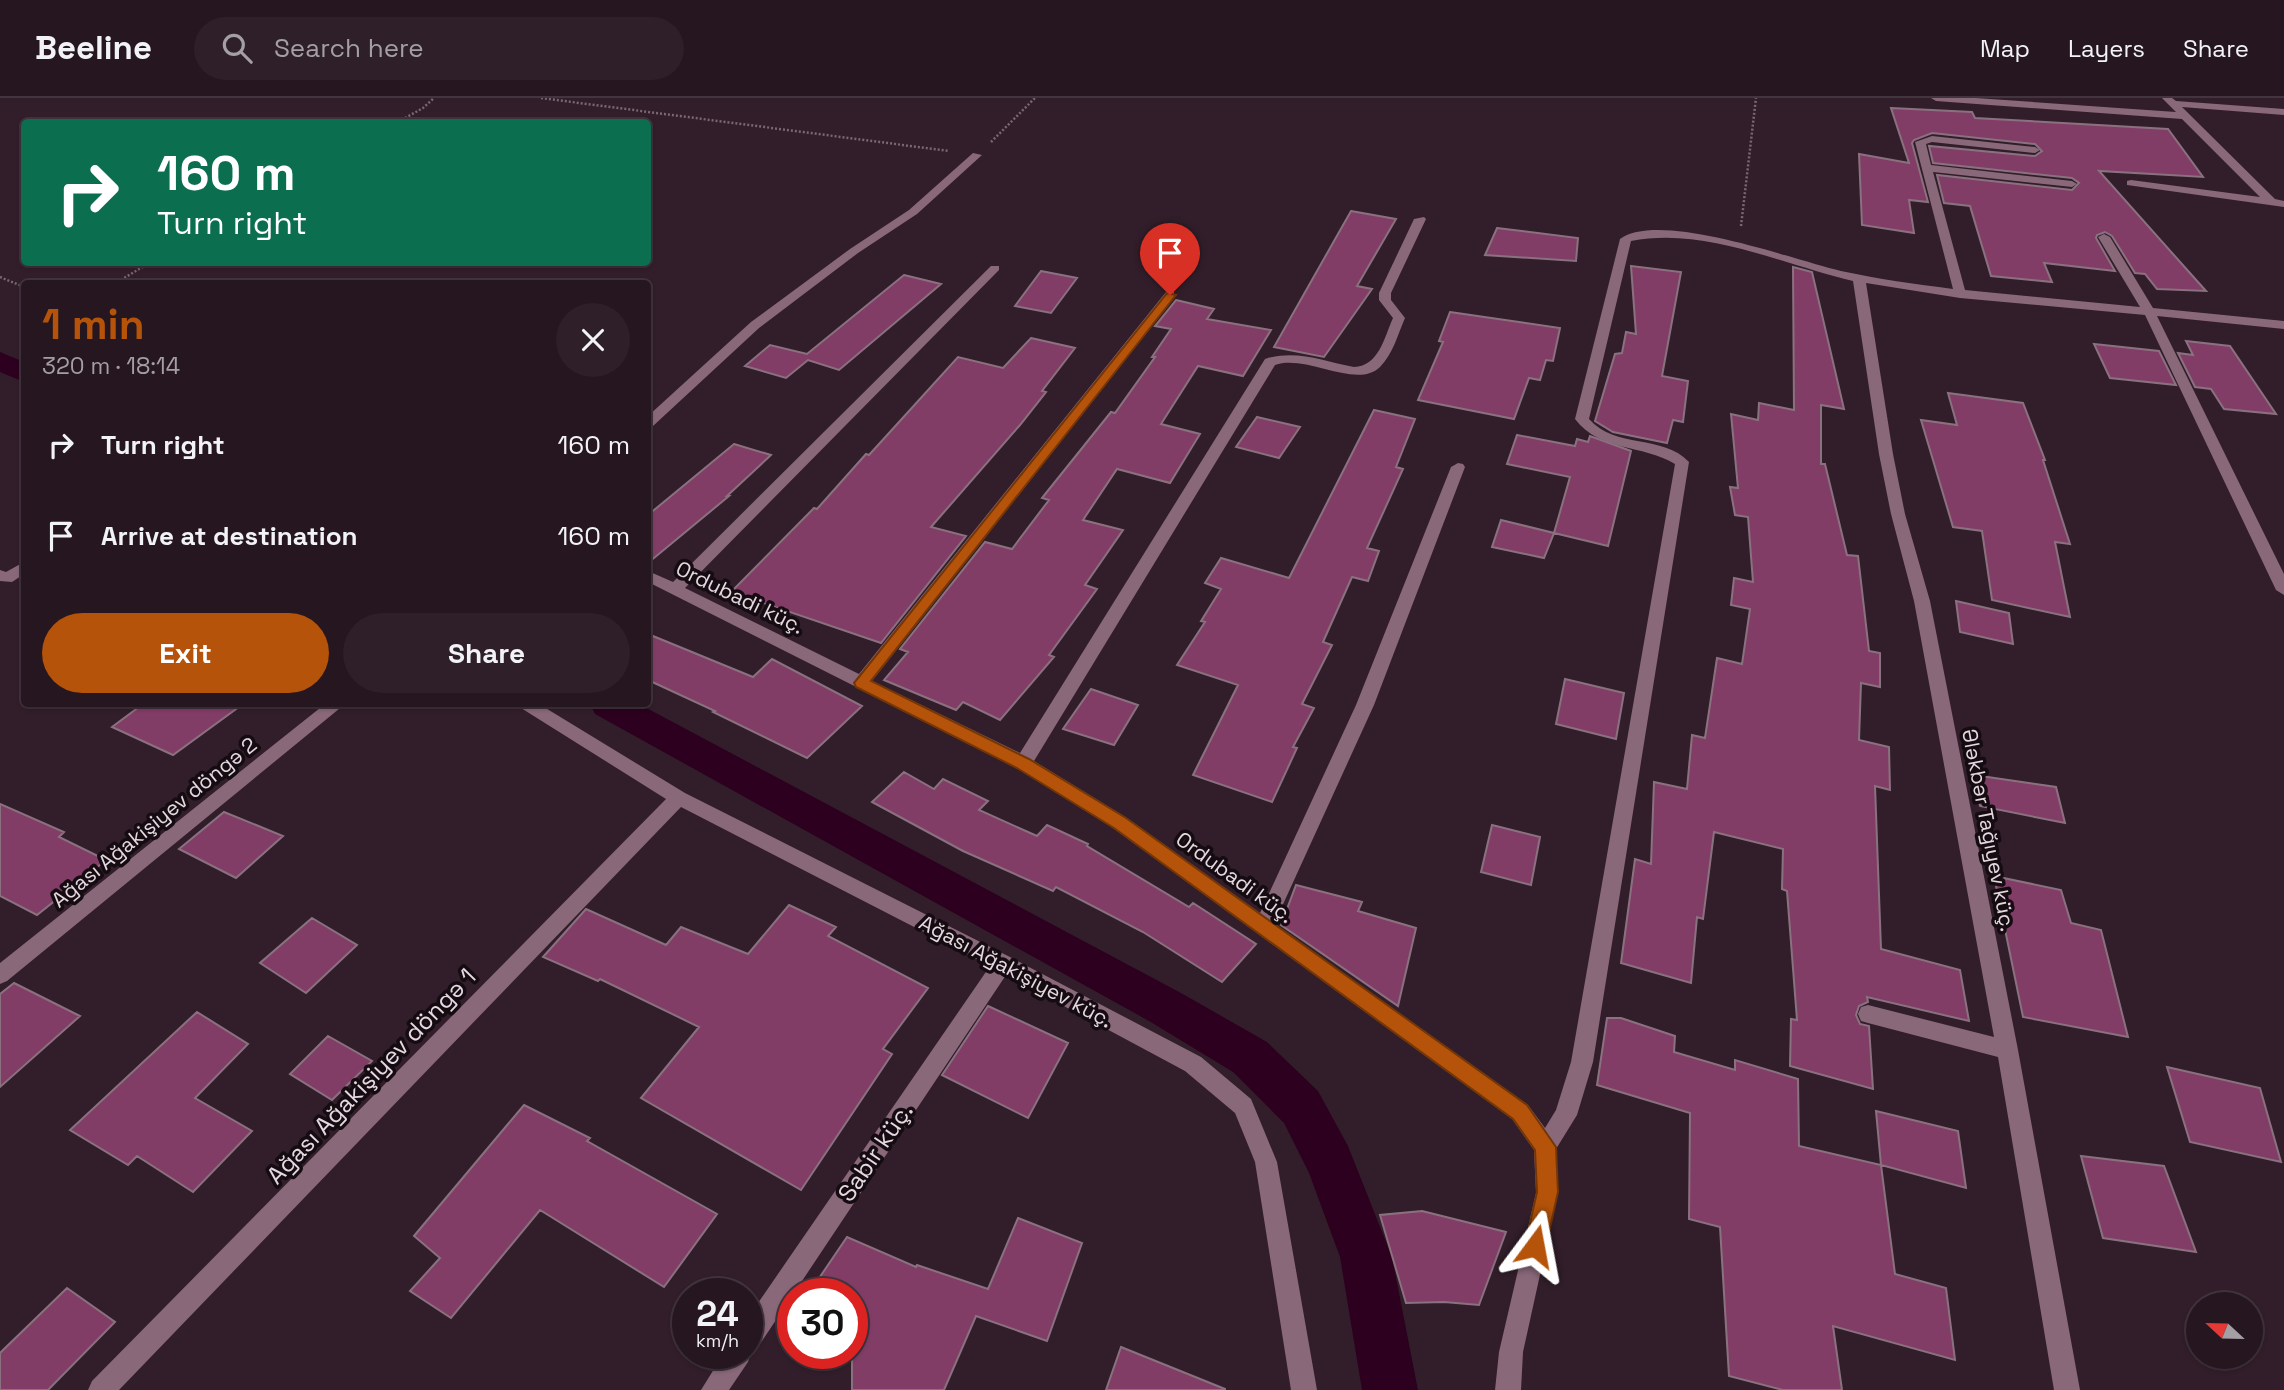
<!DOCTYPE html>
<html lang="en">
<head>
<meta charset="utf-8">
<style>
  :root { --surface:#261620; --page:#2e1f29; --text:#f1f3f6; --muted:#a49fa5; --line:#42353e; --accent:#b45309 }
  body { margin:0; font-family:"Space Grotesk",sans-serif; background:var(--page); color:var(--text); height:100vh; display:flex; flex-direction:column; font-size:26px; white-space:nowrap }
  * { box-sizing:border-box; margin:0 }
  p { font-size:23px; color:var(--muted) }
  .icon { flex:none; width:38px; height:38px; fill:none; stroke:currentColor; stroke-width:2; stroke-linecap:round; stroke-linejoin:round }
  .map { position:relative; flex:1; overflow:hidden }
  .drawer { position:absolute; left:21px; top:182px; width:630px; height:427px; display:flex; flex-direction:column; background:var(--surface); border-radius:7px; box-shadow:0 2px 5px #0004,0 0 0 2px var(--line) }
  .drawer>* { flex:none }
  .top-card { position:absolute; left:21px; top:21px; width:630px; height:147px; border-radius:7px; box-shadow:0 2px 5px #0004,0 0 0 2px var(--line); background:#0b6e4f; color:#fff; overflow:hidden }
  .needle { width:46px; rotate:292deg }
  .buttons { position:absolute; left:2186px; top:1194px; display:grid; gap:14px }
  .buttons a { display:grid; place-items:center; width:77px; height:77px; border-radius:50%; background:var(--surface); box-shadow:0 2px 5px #0004,0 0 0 2px var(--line); font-size:35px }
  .speed { position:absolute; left:672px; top:1180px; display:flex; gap:14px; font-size:35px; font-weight:700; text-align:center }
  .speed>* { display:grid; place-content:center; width:91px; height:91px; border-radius:50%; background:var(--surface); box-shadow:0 2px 5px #0004,0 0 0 2px var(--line); line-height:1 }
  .speed small { font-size:18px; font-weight:400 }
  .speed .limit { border:10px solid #d22; background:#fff; color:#111 }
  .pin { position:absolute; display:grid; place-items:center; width:60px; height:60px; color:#fff; margin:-72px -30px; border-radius:50% 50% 50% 0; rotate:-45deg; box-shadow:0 0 7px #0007 }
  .pin .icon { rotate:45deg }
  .me { position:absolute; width:77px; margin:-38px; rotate:13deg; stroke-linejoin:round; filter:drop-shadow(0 0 5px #0008) }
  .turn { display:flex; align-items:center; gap:24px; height:147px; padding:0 21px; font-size:32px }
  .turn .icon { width:91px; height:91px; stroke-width:2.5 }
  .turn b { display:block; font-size:49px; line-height:60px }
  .round { display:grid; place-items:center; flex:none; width:74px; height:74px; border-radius:37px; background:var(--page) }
  .overview { display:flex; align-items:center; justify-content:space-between; height:119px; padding:0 21px }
  h1 { font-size:42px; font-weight:600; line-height:52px; color:var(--accent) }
  .primary-button { display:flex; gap:14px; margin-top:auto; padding:14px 21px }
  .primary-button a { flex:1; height:80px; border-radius:42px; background:var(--accent); color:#fff; font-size:28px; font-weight:600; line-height:80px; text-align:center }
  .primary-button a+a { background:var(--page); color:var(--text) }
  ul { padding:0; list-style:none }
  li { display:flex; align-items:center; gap:21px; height:91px; padding:0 21px }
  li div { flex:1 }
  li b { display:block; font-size:26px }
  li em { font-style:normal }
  header { display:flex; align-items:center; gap:42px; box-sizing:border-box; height:98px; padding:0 35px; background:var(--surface); border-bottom:2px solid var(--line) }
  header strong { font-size:33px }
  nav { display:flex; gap:38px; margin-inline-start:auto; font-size:24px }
  .search { width:490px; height:63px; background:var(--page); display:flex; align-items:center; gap:18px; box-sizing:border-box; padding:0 24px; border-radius:38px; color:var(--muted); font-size:26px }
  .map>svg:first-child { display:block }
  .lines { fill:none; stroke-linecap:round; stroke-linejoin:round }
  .canal { fill:#2c001e; fill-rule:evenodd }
  .building { fill:#823d67; stroke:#8a717f; stroke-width:2 }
  .path { stroke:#796772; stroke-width:2.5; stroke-dasharray:2 2; stroke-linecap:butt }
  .minor { fill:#89687a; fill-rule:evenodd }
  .route { fill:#b45309; stroke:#753606; stroke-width:2 }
  .labels { text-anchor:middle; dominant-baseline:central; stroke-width:7; stroke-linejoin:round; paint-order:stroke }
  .street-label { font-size:21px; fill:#e6d8e0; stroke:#140c11 }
  .near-street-label { font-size:24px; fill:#e6d8e0; stroke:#140c11 }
</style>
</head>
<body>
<header>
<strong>Beeline</strong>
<div class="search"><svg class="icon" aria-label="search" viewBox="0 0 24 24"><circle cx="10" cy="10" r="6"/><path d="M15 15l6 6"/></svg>Search here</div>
<nav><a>Map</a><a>Layers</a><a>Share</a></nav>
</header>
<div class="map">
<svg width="2284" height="1292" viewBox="0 0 2284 1292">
  <rect width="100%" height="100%" fill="#321e2a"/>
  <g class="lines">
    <path class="canal" d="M0,254L24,264V284L0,274Z
      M590,606H639L1181,895L1267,944L1318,993L1348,1048L1392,1159L1418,1292H1362L1340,1159L1309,1075L1284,1025L1233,974L1149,923L595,616Z"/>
  </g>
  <path class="building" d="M1891,10L1972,14L1975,20L2168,31L2203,79L2099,73L2206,193L2157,191L2145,176L2135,175L2112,138L2105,134L2097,137L2096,140L2115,173L2044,165L2052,184L1991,178L1970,108L1944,105L1937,77L2072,92L2079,85L2072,80L1933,65L1929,48L2035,58L2042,53L2035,46L1932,35L1914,42L1912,45L1928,104L1909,102L1914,135L1862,127L1859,56L1909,65Z
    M1351,113L1396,121L1357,188L1372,191L1324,259L1274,249Z
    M1497,130L1578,140L1576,163L1485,157Z
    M1631,168L1681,174L1662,278L1688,283L1683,324L1673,322L1667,345L1613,334L1595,323L1615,256L1622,255L1626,234L1636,236Z
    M1793,169L1812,174L1844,311L1821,307V366H1825L1847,457L1858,458L1869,553L1880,555V589L1861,585L1859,642L1889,649L1890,692L1875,688L1881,851L1960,872L1969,923L1867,899L1868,904L1859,908L1856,917L1860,926L1869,928L1873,991L1790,968L1791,921L1797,922L1787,793L1782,791L1783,751L1714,734L1703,821L1697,819L1691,885L1621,865L1635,761L1651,766L1654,684L1687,691L1692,637L1705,640L1717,560L1742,566L1750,511L1731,507L1734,480L1753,484L1748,419L1735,417L1730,389L1738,390L1731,316L1758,322L1759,305L1794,312Z
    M1041,173L1077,180L1051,215L1015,208Z
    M904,177L941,186L839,272L808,262L786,280L745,268L770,247L807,256Z
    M1176,202L1214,211L1207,221L1271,232L1243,278L1198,268L1161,326L1200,336L1170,385L1117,371L1083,422L1123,432L1085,487L1097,491L1049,557L1054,559L1000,622L963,604L956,612L884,582L908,554L900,551L985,444L1012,451L1049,402L1042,400L1111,314L1115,315L1155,259H1152L1171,231L1155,228Z
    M1450,214L1560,230L1553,263L1546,262L1540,282L1529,280L1514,321L1418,302L1443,244L1439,243Z
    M1031,240L1075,250L1042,293L1046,294L1020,327L931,429L966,438L881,545L731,494L814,410L817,411L866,356L869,357L958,259L1003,270Z
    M2186,243L2230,248L2276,316L2224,311L2211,291L2195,289L2178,255L2193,257Z
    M2094,246L2159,253L2176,287L2110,280Z
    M1948,295L2023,305L2045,362H2043L2070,446L2055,444L2070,519L1992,502L1982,433L1953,429L1921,322L1957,327Z
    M1374,312L1415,321L1396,369L1403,371L1367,450L1379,453L1368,483L1352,479L1323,544L1332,547L1302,606L1314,610L1293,649L1297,650L1272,704L1193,677L1238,587L1177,567L1205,524L1201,523L1221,491L1205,485L1221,460L1289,480Z
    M1257,319L1300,329L1279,360L1236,349Z
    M1517,337L1575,348L1577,341L1588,344L1590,338L1631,353L1608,448L1554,435L1570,379L1507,366Z
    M734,346L771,357L727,398H729L648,465V417Z
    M1501,422L1554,435L1544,460L1492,449Z
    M1956,503L2009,515L2013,546L1960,534Z
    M648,536L753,579L772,561L862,608L807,660L713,614L715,613L648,582Z
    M1565,581L1624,595L1616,641L1556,626Z
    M1091,591L1138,607L1114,647L1063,631Z
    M143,606H243L173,657L112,629Z
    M904,674L934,691L943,681L988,703L979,712L1037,738L1047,727L1088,746L1087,748L1189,809L1193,805L1256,846L1222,884L1143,834L1056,789L1053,793L963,753L872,704Z
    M1974,677L2056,689L2065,725L1980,708Z
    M0,706L64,734L59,739L106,762L37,817L0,798Z
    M224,714L283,738L236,780L179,751Z
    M1492,727L1540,739L1531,787L1481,774Z
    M1994,778L2061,792L2071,825L2101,832L2128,939L2023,919Z
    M1296,787L1362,804L1358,813L1416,830L1398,908L1281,827Z
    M789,807L836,829L828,838L928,890L883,951L892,956L801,1092L641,1000L699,929L600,881L598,883L543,859L586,811L666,847L681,829L748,856Z
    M312,820L357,847L306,895L260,865Z
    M14,885L80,918L0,989V896Z
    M988,908L1068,945L1028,1020L942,977Z
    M197,914L248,946L195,1000L252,1033L193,1094L137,1058L128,1067L70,1032Z
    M1607,920H1621L1675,938L1674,954L1735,972V962L1798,981L1799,1048L1881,1067L1895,1176L1946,1190L1955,1262L1833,1228L1842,1292H1783L1729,1278L1720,1129L1689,1121L1690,1015L1597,987Z
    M328,938L372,963L332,1002L290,976Z
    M2167,969L2260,990L2281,1064L2190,1044Z
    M524,1007L590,1040L587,1043L717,1116L664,1189L540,1112L451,1220L410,1193L440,1160L414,1138Z
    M1876,1013L1958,1033L1966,1090L1881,1067Z
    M2081,1058L2164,1068L2196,1154L2103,1140Z
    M1422,1113L1506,1134L1479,1207L1444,1204L1406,1205L1380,1117Z
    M1018,1120L1082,1145L1047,1243L976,1218L944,1292H852V1195H809L847,1139L916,1169L917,1167L988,1191Z
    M67,1190L115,1224L48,1292H0V1255Z
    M1121,1249L1225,1291V1292H1106Z"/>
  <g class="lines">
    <path class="path" d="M541,0L949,53
      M398,24L423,10L434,0
      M991,44L1035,0
      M1741,128L1756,0
      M0,179L24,189
      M114,186L151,164"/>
    <path class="minor" d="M1931,0H1976L2176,14L2162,0H2172L2176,3L2284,11V17L2182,9L2275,101L2284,103V109L2127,87V83L2131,82L2260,99L2182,21L1936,3Z
      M1932,38L2035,49L2040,52L2035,55L1932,44L1926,46L1931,67L2072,83L2077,86L2072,89L1933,74L1965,192L2140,209L2098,139L2104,136L2110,139L2153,210L2284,223V231L2157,218L2284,476V497L2276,492L2145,217L1960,200L1866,185L1893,356L1905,416L1930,503L2018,952L2080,1292H2054L1998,959L1868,925L1861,923L1858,916L1861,909L1868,907L1994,939L1914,503L1891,416L1879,356L1853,183C1783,167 1705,128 1631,143L1589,321C1615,351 1663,336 1689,364L1593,964L1577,1017L1556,1051L1558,1095L1523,1254L1521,1292H1495L1499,1254L1536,1095L1534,1052L1512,1021L1113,730L1017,670L648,484V473L673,484L991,168H999V172L685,490L859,576L1166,194H1174V200L872,583L1020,655L1265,261C1296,251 1323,263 1354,269C1379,268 1384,240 1393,220L1379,202V195L1414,121L1424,119L1426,121L1391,195V202L1405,220C1398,236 1393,256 1380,269C1356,292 1307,256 1275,267L1034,663L1127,720L1260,815L1356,607L1451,369L1458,365L1463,366L1465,369L1374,607L1274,826L1528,1007L1545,1030L1556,1012L1571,964L1675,366C1642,346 1600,354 1575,321L1620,141C1660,112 1794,162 1841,173C1878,181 1915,186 1953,191L1915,44Z
      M973,55L982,57L917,116L858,155L759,230L653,328L648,329V318L751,224L850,151L909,112Z
      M24,464V476L12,484L0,483V472L6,474Z
      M325,606H345L7,883L0,886V865Z
      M518,606H539L685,695L1010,859L1201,959L1251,1001L1277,1064L1317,1292H1291L1255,1064L1235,1015L1185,973L1006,877L756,1252L751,1254L748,1264L729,1292H701L724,1255H747V1221L990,868L681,709L119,1292H88L92,1283L666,701L521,610Z"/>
  </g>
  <path class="route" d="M1167,195L1176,197L871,583L1029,661L1126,720L1527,1007L1556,1049L1558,1094L1546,1148L1543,1155L1535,1158L1528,1155L1525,1148L1537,1094L1535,1052L1513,1021L1114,730L1017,670L856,589L854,585Z"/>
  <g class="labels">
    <g class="street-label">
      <text transform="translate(740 499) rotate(26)">Ordubadi küç.</text>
      <text transform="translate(154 724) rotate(-39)">Ağası Ağakişiyev döngə 2</text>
      <text transform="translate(1989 732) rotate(79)">Ələkbər Tağıyev küç.</text>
      <text transform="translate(1235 779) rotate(36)">Ordubadi küç.</text>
      <text transform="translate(1016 873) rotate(28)">Ağası Ağakişiyev küç.</text>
    </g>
    <g class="near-street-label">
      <text transform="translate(371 978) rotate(-46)">Ağası Ağakişiyev döngə 1</text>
      <text transform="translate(875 1054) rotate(-56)">Sabir küç.</text>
    </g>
  </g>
</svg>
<div class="buttons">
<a><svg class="needle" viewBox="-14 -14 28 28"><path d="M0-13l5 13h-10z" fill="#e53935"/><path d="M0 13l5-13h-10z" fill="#a49fa5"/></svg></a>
</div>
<div class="speed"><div>24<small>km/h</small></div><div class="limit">30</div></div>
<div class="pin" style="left:1170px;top:197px;background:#d93025"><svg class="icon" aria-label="arrive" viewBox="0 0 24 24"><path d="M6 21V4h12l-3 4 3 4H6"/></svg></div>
<svg class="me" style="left:1535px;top:1148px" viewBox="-20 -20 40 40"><path d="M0-17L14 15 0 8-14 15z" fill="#b45309" stroke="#fff" stroke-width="4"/></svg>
<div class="top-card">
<div class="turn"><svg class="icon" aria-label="right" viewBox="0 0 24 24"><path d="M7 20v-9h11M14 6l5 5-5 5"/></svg><div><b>160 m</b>Turn right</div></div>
</div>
<section class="drawer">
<div class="overview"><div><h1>1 min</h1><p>320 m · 18:14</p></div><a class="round"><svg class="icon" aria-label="close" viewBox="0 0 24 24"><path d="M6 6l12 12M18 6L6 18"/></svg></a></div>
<ul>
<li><svg class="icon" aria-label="right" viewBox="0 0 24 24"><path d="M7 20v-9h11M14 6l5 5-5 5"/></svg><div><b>Turn right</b></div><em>160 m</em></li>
<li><svg class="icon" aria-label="arrive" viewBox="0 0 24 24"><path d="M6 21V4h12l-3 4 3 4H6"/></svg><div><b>Arrive at destination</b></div><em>160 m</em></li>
</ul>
<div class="primary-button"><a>Exit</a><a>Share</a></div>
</section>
</div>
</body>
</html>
